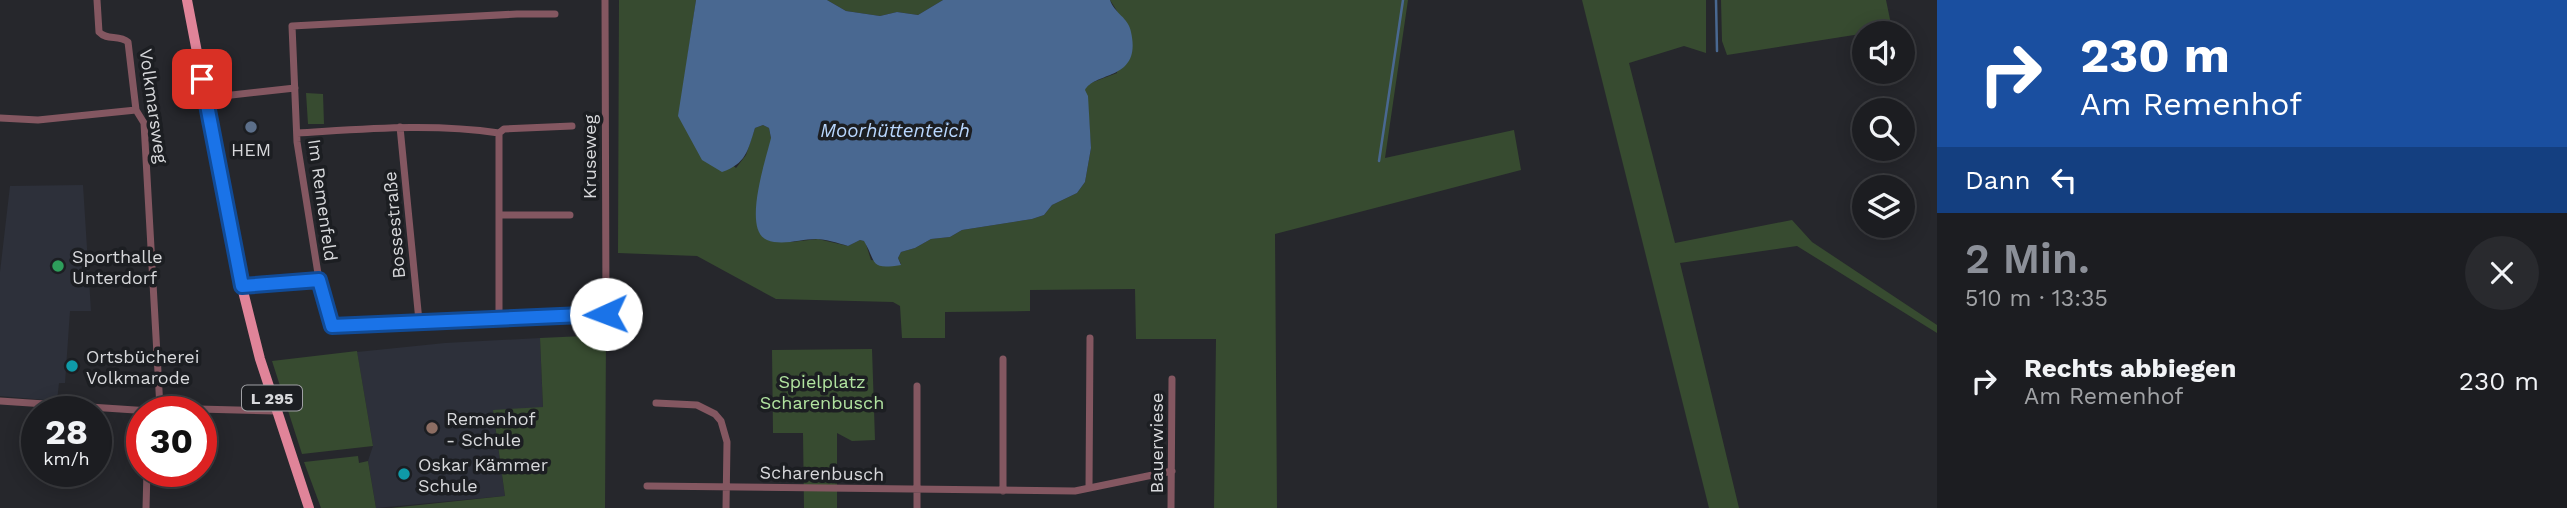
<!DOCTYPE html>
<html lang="de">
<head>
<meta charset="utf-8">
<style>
  :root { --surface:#1c1d21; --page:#292a2e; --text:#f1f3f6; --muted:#a0a2a5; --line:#3a3b3f; --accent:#8c9099 }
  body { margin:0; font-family:"Work Sans",sans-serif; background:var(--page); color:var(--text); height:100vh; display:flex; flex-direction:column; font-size:26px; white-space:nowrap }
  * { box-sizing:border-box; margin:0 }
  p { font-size:23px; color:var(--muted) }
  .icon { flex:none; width:38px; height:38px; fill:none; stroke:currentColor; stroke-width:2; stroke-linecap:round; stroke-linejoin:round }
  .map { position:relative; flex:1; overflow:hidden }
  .panel { display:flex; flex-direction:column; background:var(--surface); width:630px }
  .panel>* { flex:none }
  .guide { background:#1a4fa0; color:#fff; overflow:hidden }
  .fabs { position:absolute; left:1852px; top:21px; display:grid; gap:14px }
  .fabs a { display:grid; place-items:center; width:63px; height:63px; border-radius:50%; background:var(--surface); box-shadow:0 4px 18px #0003,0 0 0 2px var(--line); font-size:35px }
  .speed { position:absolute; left:21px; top:396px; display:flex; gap:14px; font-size:35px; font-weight:700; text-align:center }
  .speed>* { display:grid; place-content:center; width:91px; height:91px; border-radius:50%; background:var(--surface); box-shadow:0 4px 18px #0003,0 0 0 2px var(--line); line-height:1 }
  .speed small { font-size:18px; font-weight:400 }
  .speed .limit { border:10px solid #d22; background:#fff; color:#111 }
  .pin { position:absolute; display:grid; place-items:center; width:60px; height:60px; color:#fff; margin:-30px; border-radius:14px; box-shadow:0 4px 10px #0006 }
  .me { position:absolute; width:77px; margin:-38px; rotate:268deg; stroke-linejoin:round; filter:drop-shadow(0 0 5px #0008) }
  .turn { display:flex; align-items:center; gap:24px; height:147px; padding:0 28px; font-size:32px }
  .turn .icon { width:91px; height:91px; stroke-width:2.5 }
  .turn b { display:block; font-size:49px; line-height:60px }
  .then { display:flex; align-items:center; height:66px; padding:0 28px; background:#0003; gap:14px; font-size:26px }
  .round { display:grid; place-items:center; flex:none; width:74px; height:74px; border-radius:37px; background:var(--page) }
  .headline { display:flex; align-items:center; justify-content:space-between; height:119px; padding:0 28px }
  h1 { font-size:42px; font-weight:600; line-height:52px; color:var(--accent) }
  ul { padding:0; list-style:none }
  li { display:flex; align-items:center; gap:21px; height:98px; padding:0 28px }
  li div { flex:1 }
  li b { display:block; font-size:26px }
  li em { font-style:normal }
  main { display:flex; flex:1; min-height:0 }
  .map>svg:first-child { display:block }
  .built { fill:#2d303a }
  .green { fill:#374b30 }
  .water { fill:#496891 }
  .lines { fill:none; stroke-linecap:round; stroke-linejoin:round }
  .stream { stroke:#496891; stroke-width:2.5 }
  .minor { stroke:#845761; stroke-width:7 }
  .primary { stroke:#e08499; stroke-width:10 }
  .route-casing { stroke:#114b97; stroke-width:18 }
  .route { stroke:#1a73e8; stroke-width:12 }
  .service-dot { fill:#5c6f8a; stroke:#1c1e22; stroke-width:2.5 }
  .leisure-dot { fill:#2e9e5b; stroke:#1c1e22; stroke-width:2.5 }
  .culture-dot { fill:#0f9aa8; stroke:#1c1e22; stroke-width:2.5 }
  .education-dot { fill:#8d6e63; stroke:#1c1e22; stroke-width:2.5 }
  .labels { text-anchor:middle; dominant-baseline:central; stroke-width:7; stroke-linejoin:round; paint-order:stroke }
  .shield { fill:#1c1e22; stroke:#9fa0a4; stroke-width:2 }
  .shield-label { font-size:16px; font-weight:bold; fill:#d7d8db }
  .street-label { font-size:18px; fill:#d7d8db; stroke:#1c1e22 }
  .poi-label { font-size:18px; fill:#d7d8db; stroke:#1c1e22; text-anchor:start }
  .park-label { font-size:18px; fill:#b1e3a0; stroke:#1c1e22 }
  .water-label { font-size:19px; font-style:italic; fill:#b9d7fe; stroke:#1c1e22 }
</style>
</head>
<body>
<main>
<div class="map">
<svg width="1937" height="508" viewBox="0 0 1937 508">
  <rect width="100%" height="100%" fill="#26272c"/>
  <path class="built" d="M83,185L91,311H70L65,383H59L57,401L0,396V272L10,186Z
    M540,338L543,408L493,411L505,496L376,508L368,461L373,446L357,352L445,343Z"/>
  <path class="green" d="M619,0H696L679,116L736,168L746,155L755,128L763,125L769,128L791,242L818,239L848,246L860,240L865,241L871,260L901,264L898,258L901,252L915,248L931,239L950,237L962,230L1032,219L1044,215L1052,205L1077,193L1085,182L1091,148L1088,106L1084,90L1088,84L1117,73V11L1110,0H1408L1385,158L1514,130L1521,170L1275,234L1277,508H1214L1216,339H1136L1135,289L1030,290V311L945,312V338H902L900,306L893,302L776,299L697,256L618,253Z
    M827,0H943L918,15L897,12L880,16L846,11Z
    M1582,0H1706V53L1684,46L1629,63L1675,243L1792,220L1812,242L1937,325V333L1797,246L1680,263L1739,508H1709Z
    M1721,0H1886L1892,29L1727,55L1722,41Z
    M306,93L323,94L324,124H308Z
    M606,335L605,508H391L505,496L493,410L543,407L540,338Z
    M872,349L875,440L852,441L837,433V508H804L803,433H773L772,350Z
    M357,351L373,446L302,454L272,361Z
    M358,456L359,463L368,461L376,508H321L304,462Z"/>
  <path class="water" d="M696,0H827L846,11L880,16L897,12L918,15L943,0H1110C1114,13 1129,18 1131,32C1142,81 1095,71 1085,90L1088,96L1091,148L1085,182L1077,193L1052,205L1044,215L1032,219L962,230L950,237L931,239L915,248L901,252L898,258L901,265C869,270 877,263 864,241L860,240L848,246C838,243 826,239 816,239C801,239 782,246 767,240C742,230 766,159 771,138L769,128L763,125L755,128C748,150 746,164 722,172L702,160L678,116Z"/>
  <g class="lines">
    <path class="stream" d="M1716,0L1717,51
      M1379,161L1403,0"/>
    <path class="minor" d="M97,0L99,32C107,41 119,34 128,42L136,110L144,123L160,408
      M205,98L295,88
      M0,118L38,120L136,110
      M400,127L419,321
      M297,133C366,129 431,123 499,133L504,129L572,126
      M500,215H570
      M319,280L332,326L606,314L605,0
      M242,287L319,280L297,142L292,26L517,14H555
      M499,318V133
      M0,401L150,411L160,408L276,411
      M656,403L697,405L715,414L721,421L727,442L726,508
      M647,486L1075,491L1172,471
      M1089,488L1090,338
      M1003,491V359
      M146,508L147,471
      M917,508V386
      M1171,508L1172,379"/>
    <path class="primary" d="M187,0L242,287L260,359L309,508"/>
  </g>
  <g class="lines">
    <defs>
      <path id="route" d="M202,79L242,286L319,280L332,326L606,314"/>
    </defs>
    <use href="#route" class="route-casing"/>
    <use href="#route" class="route"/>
  </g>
  <circle class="service-dot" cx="251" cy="127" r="7"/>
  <circle class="leisure-dot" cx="58" cy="266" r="7"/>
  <g class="culture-dot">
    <circle cx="72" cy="366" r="7"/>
    <circle cx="404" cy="474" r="7"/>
  </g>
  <circle class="education-dot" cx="432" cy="428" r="7"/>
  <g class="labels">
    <rect class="shield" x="242" y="385.5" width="60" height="25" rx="5"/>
    <g class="shield-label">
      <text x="272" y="398">L 295</text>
    </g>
    <g class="street-label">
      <text transform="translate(154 106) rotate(82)">Volkmarsweg</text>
      <text transform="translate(589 157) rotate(-90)">Kruseweg</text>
      <text transform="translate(323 200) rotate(82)">Im Remenfeld</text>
      <text transform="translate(394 225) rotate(-95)">Bossestraße</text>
      <text transform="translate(1156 443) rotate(-90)">Bauerwiese</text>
      <text transform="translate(822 473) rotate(1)">Scharenbusch</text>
    </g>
    <g class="poi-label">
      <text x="251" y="149" text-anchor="middle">HEM</text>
      <text x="72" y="256">Sporthalle<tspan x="72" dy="21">Unterdorf</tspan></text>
      <text x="86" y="356">Ortsbücherei<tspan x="86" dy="21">Volkmarode</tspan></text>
      <text x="446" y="418">Remenhof<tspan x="446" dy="21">- Schule</tspan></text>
      <text x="418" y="464">Oskar Kämmer<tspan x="418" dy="21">Schule</tspan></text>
    </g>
    <g class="park-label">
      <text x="822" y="381">Spielplatz<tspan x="822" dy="21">Scharenbusch</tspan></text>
    </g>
    <g class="water-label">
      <text x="895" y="130">Moorhüttenteich</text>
    </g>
  </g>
</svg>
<div class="fabs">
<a><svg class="icon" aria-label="sound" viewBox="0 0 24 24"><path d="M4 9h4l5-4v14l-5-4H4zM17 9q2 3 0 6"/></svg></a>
<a><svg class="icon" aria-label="search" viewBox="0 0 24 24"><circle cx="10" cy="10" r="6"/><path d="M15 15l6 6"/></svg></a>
<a><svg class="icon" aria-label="layers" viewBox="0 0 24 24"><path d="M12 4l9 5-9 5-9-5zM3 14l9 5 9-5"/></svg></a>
</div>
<div class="speed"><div>28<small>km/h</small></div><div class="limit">30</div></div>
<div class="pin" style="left:202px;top:79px;background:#d93025"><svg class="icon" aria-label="arrive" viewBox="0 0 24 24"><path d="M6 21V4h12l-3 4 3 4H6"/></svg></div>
<svg class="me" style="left:606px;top:314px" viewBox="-20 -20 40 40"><circle r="19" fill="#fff"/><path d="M0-13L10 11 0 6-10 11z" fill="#1a73e8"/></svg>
</div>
<section class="panel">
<div class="guide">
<div class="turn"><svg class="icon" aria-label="right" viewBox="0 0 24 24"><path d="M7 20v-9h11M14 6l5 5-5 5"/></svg><div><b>230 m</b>Am Remenhof</div></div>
<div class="then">Dann<svg class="icon" aria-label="left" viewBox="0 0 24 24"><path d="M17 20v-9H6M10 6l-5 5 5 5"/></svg></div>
</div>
<div class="headline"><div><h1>2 Min.</h1><p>510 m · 13:35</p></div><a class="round"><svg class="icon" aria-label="close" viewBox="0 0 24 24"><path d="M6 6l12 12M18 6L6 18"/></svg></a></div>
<ul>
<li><svg class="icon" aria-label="right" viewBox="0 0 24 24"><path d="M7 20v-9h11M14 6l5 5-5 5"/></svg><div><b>Rechts abbiegen</b><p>Am Remenhof</p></div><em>230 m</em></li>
</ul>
</section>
</main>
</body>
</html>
